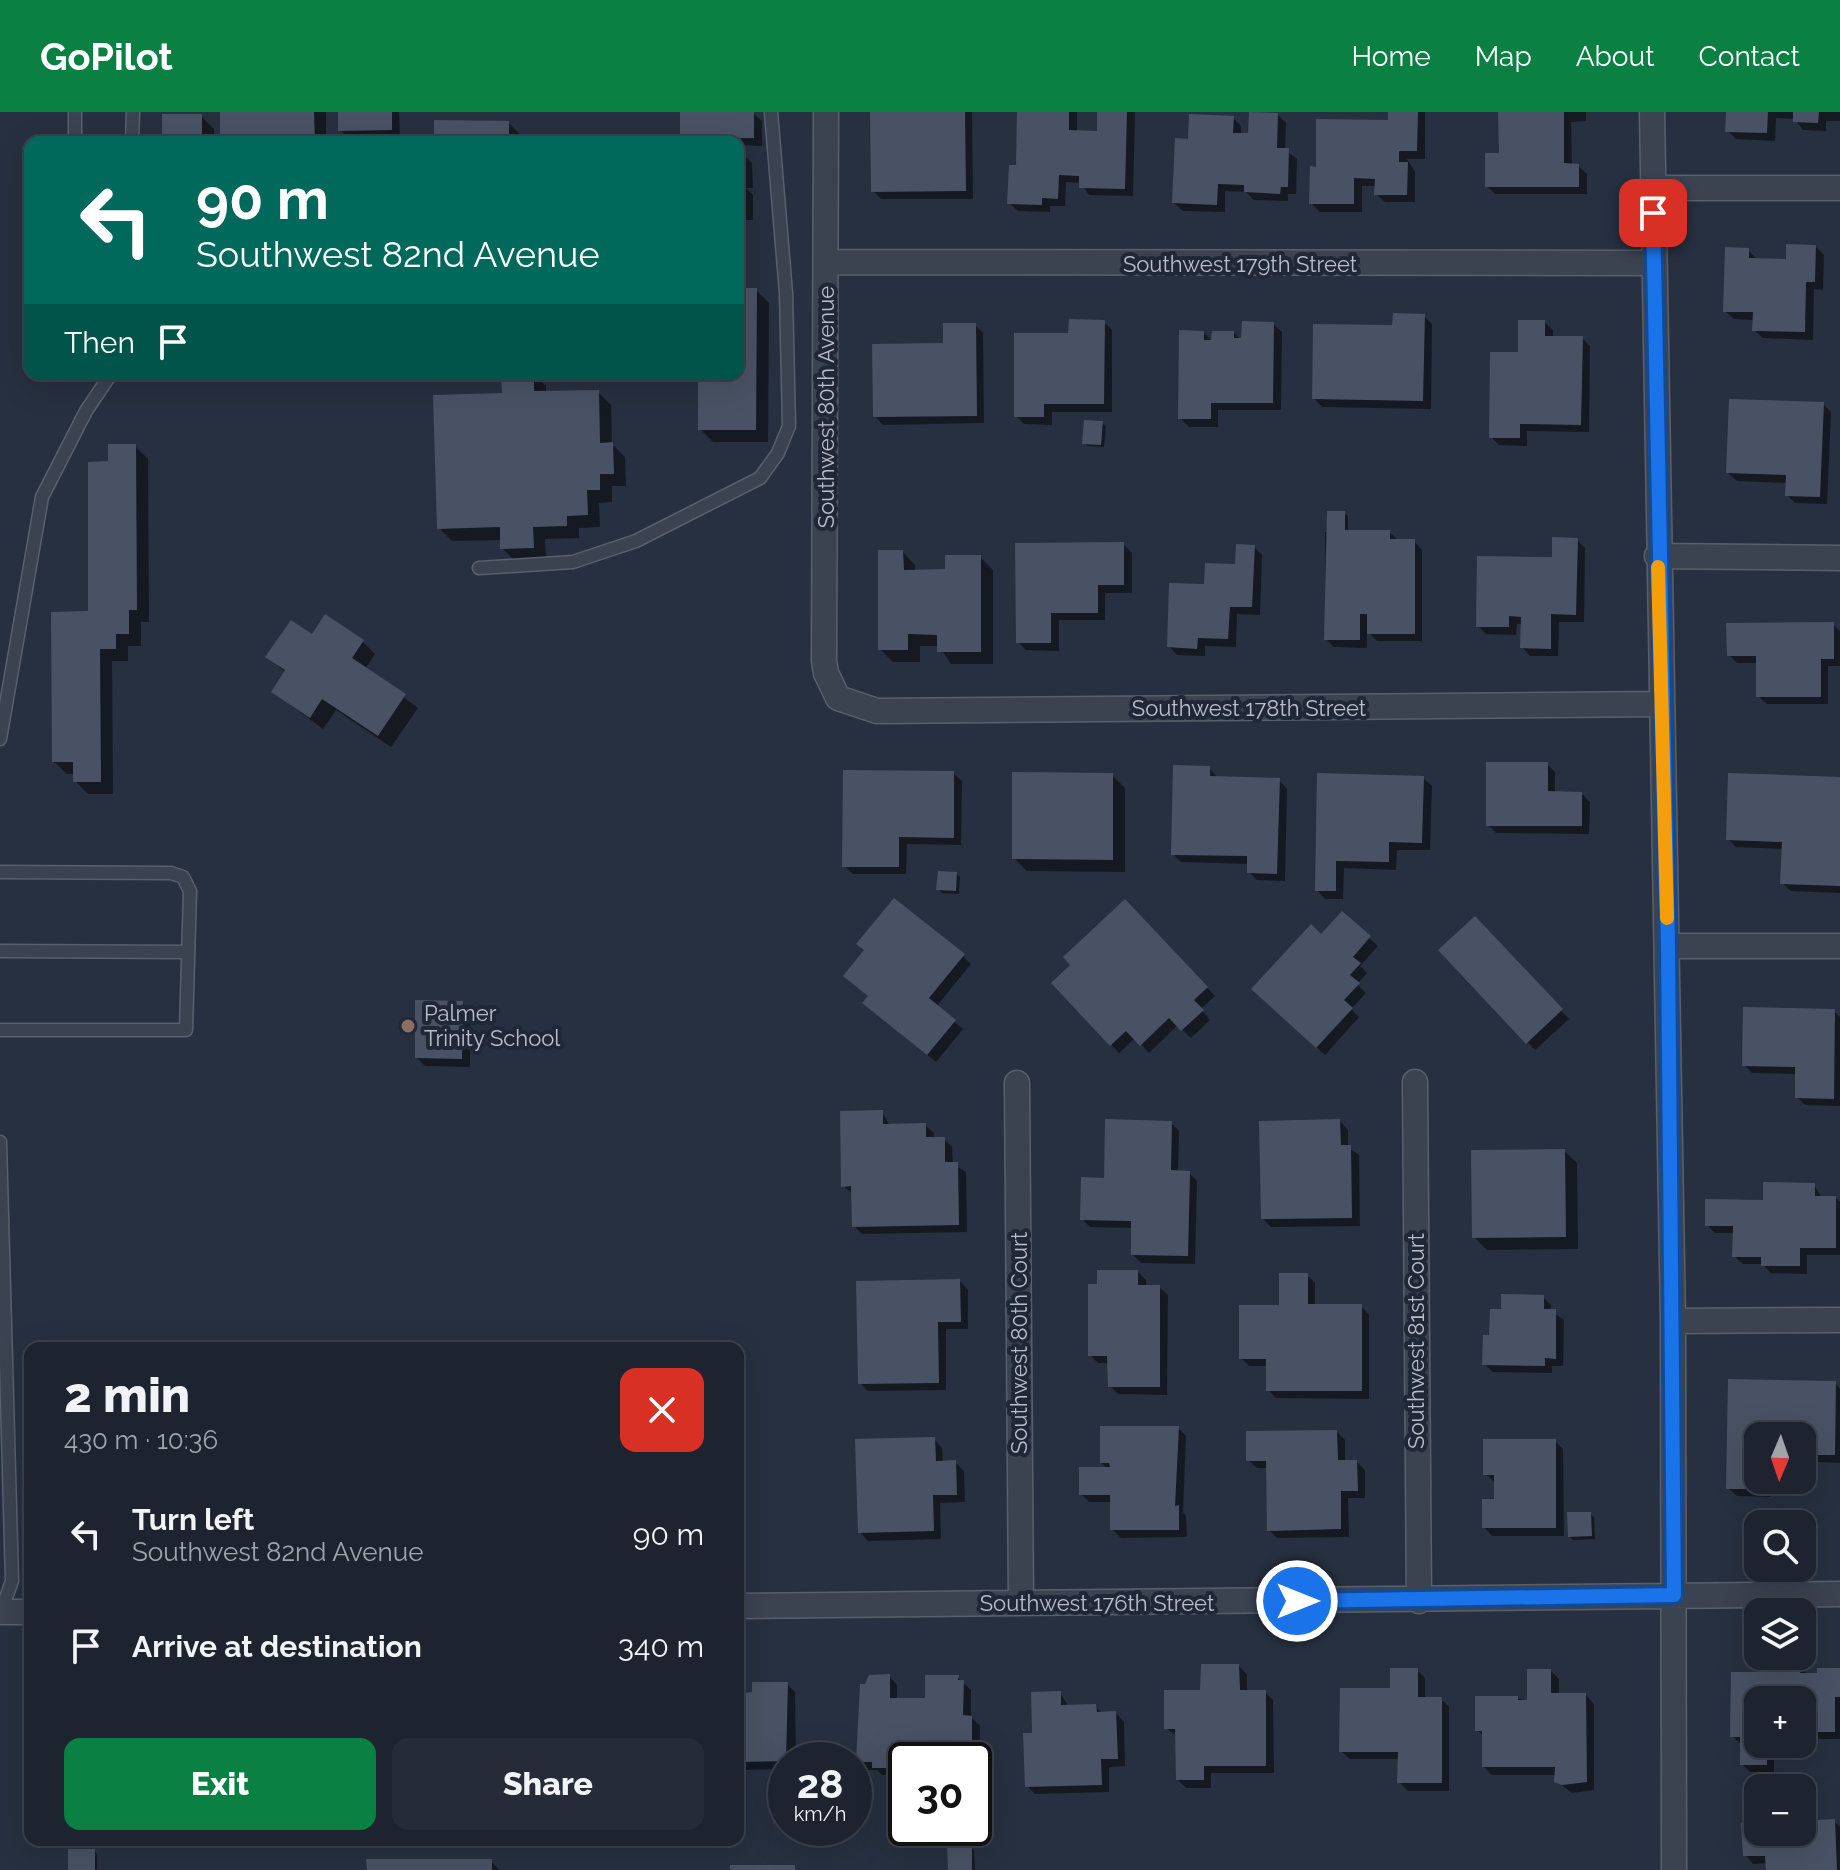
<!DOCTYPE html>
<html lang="en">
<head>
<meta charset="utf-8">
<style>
  :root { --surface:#1d2430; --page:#252c38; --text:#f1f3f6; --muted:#a0a4ab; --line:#3b414c; --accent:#0b8043 }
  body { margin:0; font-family:Raleway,sans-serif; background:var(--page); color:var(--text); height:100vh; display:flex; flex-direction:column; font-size:30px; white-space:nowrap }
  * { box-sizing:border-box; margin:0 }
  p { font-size:26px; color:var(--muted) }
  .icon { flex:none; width:44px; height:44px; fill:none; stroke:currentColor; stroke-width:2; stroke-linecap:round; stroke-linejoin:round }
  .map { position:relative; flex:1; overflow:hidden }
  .sheet { position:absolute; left:24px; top:1230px; width:720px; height:504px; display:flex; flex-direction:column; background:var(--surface); border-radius:16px; box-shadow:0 8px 32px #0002,0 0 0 2px var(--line) }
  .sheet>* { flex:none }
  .hud { position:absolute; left:24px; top:24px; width:720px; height:244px; border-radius:16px; box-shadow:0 8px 32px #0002,0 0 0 2px var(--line); background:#00695c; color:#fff; overflow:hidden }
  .needle { width:52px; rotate:182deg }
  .buttons { position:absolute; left:1744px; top:1310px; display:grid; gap:16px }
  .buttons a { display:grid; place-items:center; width:72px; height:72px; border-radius:16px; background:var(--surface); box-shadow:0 8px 32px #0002,0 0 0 2px var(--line); font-size:40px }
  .speed { position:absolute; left:768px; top:1630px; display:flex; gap:16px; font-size:40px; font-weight:700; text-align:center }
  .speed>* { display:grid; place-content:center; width:104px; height:104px; border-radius:50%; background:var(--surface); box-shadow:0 8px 32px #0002,0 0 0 2px var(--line); line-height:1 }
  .speed small { font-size:20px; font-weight:400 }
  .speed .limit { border:4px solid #111; border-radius:12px; background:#fff; color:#111 }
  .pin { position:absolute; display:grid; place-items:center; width:68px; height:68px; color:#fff; margin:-34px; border-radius:16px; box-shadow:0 4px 12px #0006 }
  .me { position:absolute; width:88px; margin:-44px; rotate:90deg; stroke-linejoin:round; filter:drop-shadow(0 0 6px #0008) }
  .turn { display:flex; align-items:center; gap:28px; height:168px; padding:0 40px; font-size:36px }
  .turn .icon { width:104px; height:104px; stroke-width:2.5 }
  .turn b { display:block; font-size:56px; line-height:68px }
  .then { display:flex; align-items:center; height:76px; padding:0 40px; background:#0003; gap:16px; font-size:30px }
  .round { display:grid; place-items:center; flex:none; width:84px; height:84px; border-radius:16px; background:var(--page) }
  .overview { display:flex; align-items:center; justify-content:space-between; height:136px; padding:0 40px }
  h1 { font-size:48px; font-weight:800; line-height:60px }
  .action { display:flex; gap:16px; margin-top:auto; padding:16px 40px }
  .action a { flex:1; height:92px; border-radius:16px; background:var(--accent); color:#fff; font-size:32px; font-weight:800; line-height:92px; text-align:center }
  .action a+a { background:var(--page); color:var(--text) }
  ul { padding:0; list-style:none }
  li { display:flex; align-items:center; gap:24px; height:112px; padding:0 40px }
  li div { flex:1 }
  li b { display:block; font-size:30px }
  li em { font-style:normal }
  header { display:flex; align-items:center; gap:48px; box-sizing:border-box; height:112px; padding:0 40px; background:var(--accent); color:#fff }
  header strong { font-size:38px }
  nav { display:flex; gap:44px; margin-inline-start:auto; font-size:28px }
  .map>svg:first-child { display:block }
  .shadow { fill:#0007 }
  .building { fill:#495264 }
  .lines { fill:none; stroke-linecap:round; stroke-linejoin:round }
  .lane-casing { stroke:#59606d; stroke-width:15 }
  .street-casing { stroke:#59606d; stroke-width:27 }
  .lane { stroke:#3b4250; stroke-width:12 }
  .street { stroke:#3b4250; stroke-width:24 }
  .route-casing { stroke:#114b97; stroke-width:20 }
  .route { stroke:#1a73e8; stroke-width:14 }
  .slow { stroke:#f59e0b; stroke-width:14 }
  .education-dot { fill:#8d6e63; stroke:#202736; stroke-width:3 }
  .labels { text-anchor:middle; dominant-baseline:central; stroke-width:8; stroke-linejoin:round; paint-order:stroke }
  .street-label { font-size:22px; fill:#b8beca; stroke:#202736 }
  .poi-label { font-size:22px; fill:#b8beca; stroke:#202736; text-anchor:start }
</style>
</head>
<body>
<header>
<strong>GoPilot</strong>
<nav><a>Home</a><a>Map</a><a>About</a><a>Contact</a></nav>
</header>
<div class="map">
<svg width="1840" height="1758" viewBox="0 0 1840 1758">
  <rect width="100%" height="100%" fill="#273040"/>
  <path class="shadow" d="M222,0H326V30H222Z
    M340,0H399L400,25L348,26L340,18Z
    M872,0H972L973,87H881L873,79Z
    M1019,0H1077V20L1099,21V0H1135L1133,84L1089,83L1081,71L1066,70L1065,94H1050V100L1018,99L1009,91L1018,55Z
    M1390,0H1425V47H1407L1415,60V90H1385L1376,82V74H1362V100H1320L1311,91L1390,10Z
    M1500,0H1586V9L1571,10L1572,53L1578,54L1587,62V82H1495L1487,74L1501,43Z
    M1728,0H1840V9H1826V19L1803,18L1795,7L1776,6L1775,29L1736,27L1728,19Z
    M753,1L762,9V34L686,30L682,27Z
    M1277,2L1286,11L1285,38L1297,47L1296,82H1288V89L1254,88L1246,80L1225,79V100L1183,99L1174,91L1190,29L1233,6L1241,14V23H1250Z
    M201,4L214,17V30H164Z
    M508,11L521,23V30H436Z
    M738,43H744L752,51L753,76H746L753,83V108H738Z
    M1816,135L1824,143L1823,178L1814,177L1813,228L1763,226L1754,218V208L1734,207L1725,199L1748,138L1756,146L1788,149Z
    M738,178H756L769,191L768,330H713L700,317V262H738Z
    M1424,204L1432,212L1431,297L1322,295L1314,286Z
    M1104,210L1112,218V300H1052V313L1024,312L1016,304L1070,223Z
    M1544,210L1553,218V226H1582L1590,234L1589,320L1527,319V334L1499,333L1491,325L1520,242Z
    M1273,212L1282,220L1281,298H1218V315H1189L1180,306L1203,220L1213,230L1234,221L1243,230Z
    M975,213L983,221L984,311L883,313L875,304Z
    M533,262L546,274V281L598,280L611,293L612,332L625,345L626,374H612V390L599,391L600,415L579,416V426L545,427L546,448L515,449L502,436V428L452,429L439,416L504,283Z
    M611,262H682V264L612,263Z
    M1823,292L1831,300L1827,392L1795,391L1787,383V371L1737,369L1728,361Z
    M1102,311L1106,315L1104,335L1088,334L1084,331Z
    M135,334L148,347L149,510H141V534H128V549H112L113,682H88L75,669V662H67L54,650L90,501L110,351Z
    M1344,401L1348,404V420H1389L1398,428L1414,429L1422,438V529H1377L1367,519V536L1334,535L1326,527L1325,420H1332Z
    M1577,428L1585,436L1584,510H1559L1558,544H1530L1522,535L1523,512H1517L1516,523L1486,522L1478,514Z
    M1123,432L1132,441V481H1105V508H1059V539L1026,538L1018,530Z
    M1254,435L1262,443L1260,503L1237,502L1236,535L1205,534V544L1177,543L1169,534L1206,474L1237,454Z
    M903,440L915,453V460L947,459L980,445L993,458V552H951L939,534H920V550H893L880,537Z
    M1833,512L1840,519V554H1828V592H1767L1758,584V551H1737L1729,543Z
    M312,525L362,529L375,542L365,557L418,596L391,635L336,598L323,617L273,580L286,561L268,545Z
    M1547,652L1555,660V682H1582L1590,690L1589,722L1496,721L1488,713Z
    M1209,656L1217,665L1279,668L1287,677L1285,769L1257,768L1249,760V752L1181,750L1173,742Z
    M953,661L962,669L961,733L907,732L906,762H853L844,754Z
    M1112,663L1125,676V760L1027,759L1014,746Z
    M1319,663L1423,666L1432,674L1430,738H1397L1396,758L1344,756L1343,787H1325L1317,778Z
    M1840,667V781L1791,779L1782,771L1784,737L1736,735L1728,727Z
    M956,762L960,765L959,782L942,781L938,777Z
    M1125,790L1215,884L1201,897L1210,908L1191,926L1178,913L1149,941L1135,926L1119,941L1054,871Z
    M1342,802L1378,834L1360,854L1367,861L1357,872L1366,881L1351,897L1359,905L1325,943L1262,885Z
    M1475,807L1569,907L1535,938L1441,838Z
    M963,844L971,852L936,895L963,917L936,950L873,899Z
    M462,891L470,899V955L425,954L417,946Z
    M1834,899L1840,905V994L1805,993L1797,985V962L1752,961L1744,953Z
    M882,1000L890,1014L925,1013L934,1021V1027H944L952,1035L953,1052L966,1060L967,1120L862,1122L854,1114L853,1082L843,1074Z
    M1340,1009L1348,1018V1035L1359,1043L1360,1114L1271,1115L1263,1107Z
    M1171,1011L1179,1019L1178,1060L1189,1061L1197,1069L1195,1152L1141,1151L1133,1143V1116L1090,1115L1082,1107L1106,1068Z
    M1564,1039L1577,1051L1578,1137L1487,1138L1474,1125Z
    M1814,1073L1822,1086H1836L1840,1090V1143H1807V1162L1771,1161L1762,1152H1743L1734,1144L1735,1121H1715L1707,1113Z
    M1138,1160L1146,1168V1175H1159L1168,1183L1167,1283L1118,1282L1110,1274L1109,1251H1098L1090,1243Z
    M1307,1163L1315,1171V1194H1361L1369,1203V1287L1276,1286L1268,1278V1254H1249L1241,1246Z
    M960,1169L968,1178V1217H946V1278L868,1279L860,1271Z
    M1543,1185L1551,1193V1199L1564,1208L1563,1254H1552V1261L1493,1260L1484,1252L1503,1199Z
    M1730,1269L1835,1271L1840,1277V1351L1817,1350L1809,1340H1802V1324H1758V1368H1772L1771,1385L1737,1384L1728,1376Z
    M1178,1316L1186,1324L1183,1400L1186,1404L1187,1425L1121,1426L1112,1417V1390H1089L1081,1382L1108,1357L1102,1351Z
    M1337,1320L1345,1328V1350H1357L1365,1358V1386H1348L1349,1425L1277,1426L1269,1418L1268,1356H1257L1248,1348Z
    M934,1327L942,1336L943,1351L955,1350L964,1359L965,1390L940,1391L941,1427L868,1429L860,1420Z
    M1555,1329L1563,1337L1564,1424H1492L1484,1415L1496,1389V1371L1485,1362Z
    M1590,1402L1594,1405L1595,1427L1573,1428L1569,1424Z
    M1799,1552L1808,1563L1840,1558V1627H1802V1588H1758V1632H1774V1660H1750L1742,1652L1741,1632L1732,1624L1764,1562Z
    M1239,1554L1247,1563V1580H1265L1273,1588L1274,1661H1211V1676H1186L1178,1668L1177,1624L1166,1616Z
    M1417,1558L1425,1566V1587H1441L1449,1595V1679H1408L1399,1670V1647H1350L1341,1639L1392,1578Z
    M1551,1559L1559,1567V1583H1586L1594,1592V1678L1572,1681L1556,1669V1663H1492L1484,1655V1624L1477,1618L1517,1586L1529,1590Z
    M889,1564L897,1573V1588H927L958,1566L971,1578V1605L980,1614L979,1682H974V1648H906V1663H882L877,1658H866L858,1650L862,1573Z
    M787,1572L795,1580L796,1648H786V1657L738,1658V1577L749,1582Z
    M1060,1581L1069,1595L1095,1594L1103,1602L1116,1601L1124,1610L1125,1654L1109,1655V1680L1035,1682L1027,1674L1034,1623Z
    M1834,1709L1840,1715V1758H1768L1767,1751L1753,1752L1745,1743L1758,1713V1720H1802V1711Z
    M971,1735L974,1739L975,1758H950Z
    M94,1739L97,1742V1758H70Z
    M491,1749L499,1758H369Z"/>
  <path class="building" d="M220,0H314L315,30H220Z
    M338,0H392V18L338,19Z
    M680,0H754V26L680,27Z
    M870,0H965L966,79L871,80Z
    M1017,0H1069V18L1097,19V0H1127L1125,77L1079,76V64L1059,63L1058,87L1042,86V93L1007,92L1009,53H1016Z
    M1249,0L1278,1L1277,36H1289L1288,75H1281L1280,82L1244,80V73L1218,72L1217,93L1172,91L1175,26L1188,27L1189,2L1234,4L1233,21H1248Z
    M1388,0H1418L1417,39H1399V50H1408L1407,83H1374L1375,67L1354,66V92H1309L1310,54L1316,55V7L1388,8Z
    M1498,0H1564V51L1579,52V75H1485V41H1499Z
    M1726,0H1768L1767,21L1725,20Z
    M1793,0H1819L1818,11L1793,10Z
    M162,2H202V30H162Z
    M434,8L509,9V30H434Z
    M738,41H745L746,68L738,69Z
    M738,73H746V101H738Z
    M1786,132L1816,133L1815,170H1806L1805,220L1752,219L1753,200H1723L1725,135L1749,136V146L1786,147Z
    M738,176H757L756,318H698V262H738Z
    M1393,201L1425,202L1423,289L1312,287L1313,212L1392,213Z
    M1069,207L1105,208L1104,292H1044V305H1014V221H1068Z
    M1518,208H1545V224H1583L1581,313L1520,312V326H1489L1490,240H1518Z
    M1242,209L1274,210L1273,291H1211V307H1178L1179,218L1204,219V228H1211L1212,219H1234V226H1241Z
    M943,211H976L977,304L873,305L872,232L943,231Z
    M501,262H534V279L599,278L600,331L613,330L614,362H600V378H587L588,403L567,404V414L533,415L534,436L500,437V415L437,417L433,283L502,281Z
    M1729,287L1824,290L1820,385L1785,384L1786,363L1726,361Z
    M1084,308L1103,309L1101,333L1082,332Z
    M108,332H136L137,498H129V522H116V537H100L101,670H73V650H52L51,500L88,499V350L108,349Z
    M1327,399H1345V418H1390V427H1415V522H1367V502H1360V528H1324Z
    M1552,425L1578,426L1576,503L1551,502V537L1520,536L1521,505L1509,504V515H1476L1477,444L1552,445Z
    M1124,430V473H1098V501H1051V531H1016L1015,431Z
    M1236,432L1255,433L1252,495H1230L1228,527L1198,526L1197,537L1167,535L1169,471L1204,472L1205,451L1235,452Z
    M878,438H903L904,458L945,457V443H981V540H937V523L908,522V538H878Z
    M325,502L364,528L352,546L406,582L378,624L322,587L310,606L271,580L285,558L265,545L291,508L312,522Z
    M1834,510V547H1821V585H1756V544H1727L1726,511Z
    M1486,650H1548V679L1582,680V714H1486Z
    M1173,653L1210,654V664L1280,666L1277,762L1247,761V744L1171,743Z
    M843,658L954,659V726L899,725V755H842Z
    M1012,660L1113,661V748L1012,747Z
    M1317,661L1424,664L1422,731L1389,730V750L1336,749V779H1315Z
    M1728,661L1840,665V774L1780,772L1782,730L1726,728Z
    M938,759L957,760L956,779L936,778Z
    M894,786L965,842L929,886L956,908L927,943L862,891L868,884L843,864L864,838L856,832Z
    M1125,787L1208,875L1194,888L1204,898L1181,919L1169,906L1140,934L1126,919L1110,934L1051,871L1070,853L1063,845Z
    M1342,799L1371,824L1353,845L1361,851L1350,863L1360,871L1344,888L1353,896L1316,936L1251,877L1311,812L1321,822Z
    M1475,804L1563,897L1526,932L1438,838Z
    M415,888L463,889L462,947L415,946Z
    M1743,895L1835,897L1834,987L1795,986V955L1742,954Z
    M883,998V1012L926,1011V1025H945V1050H958L959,1113L852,1115L851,1074L841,1075L840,999Z
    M1105,1007L1172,1009L1171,1058L1190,1059L1188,1144L1131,1143V1109L1080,1108L1081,1065L1104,1066Z
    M1340,1007L1341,1033H1351L1352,1106L1261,1107L1259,1009Z
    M1565,1037L1566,1125L1472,1126L1471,1038Z
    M1763,1070L1815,1071V1084H1836V1136H1800V1154H1761V1145H1732L1733,1114H1705V1087L1763,1088Z
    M1097,1158H1138V1173H1160V1275H1108L1107,1244H1088V1172H1097Z
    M1279,1161H1308V1192H1362V1279H1266V1247H1239V1193H1279Z
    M960,1167L961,1210H938L939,1271L858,1272L856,1169Z
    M1501,1182L1544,1183V1197H1556V1247L1545,1246V1254L1482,1253L1483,1223H1489L1490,1197H1501Z
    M1728,1267L1836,1269L1835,1343H1807L1802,1324H1758V1368H1764V1377H1726Z
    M1100,1314H1179L1175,1394L1179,1393V1418H1110V1383H1079V1355H1110L1109,1351H1100Z
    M1337,1318L1338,1348H1357L1358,1379H1341V1417L1267,1419L1266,1349H1246V1319Z
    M935,1325L936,1349L956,1348L957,1383H933L934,1419L858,1421L855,1327Z
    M1483,1327H1556V1416H1482V1387H1494V1363H1483Z
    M1567,1400H1591L1592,1424L1568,1425Z
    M1762,1550H1800V1561H1817V1556H1840V1585H1835V1620H1802V1588H1758V1632H1767V1653H1740V1625H1730L1731,1560H1762Z
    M1201,1552H1239L1240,1578H1266V1654H1204V1668H1176L1175,1617H1164V1578H1200Z
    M1390,1556H1418V1585H1442V1671H1397L1398,1640H1339L1340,1576H1390Z
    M1527,1557H1551V1581H1586L1587,1670L1562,1673L1554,1670L1555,1655H1482V1619H1475V1584H1518V1588H1527Z
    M890,1562V1586H925V1563H959L958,1568H964L963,1603L972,1604V1648H912V1642L904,1643V1656H872V1650H856L860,1572H865L869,1563Z
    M752,1570H788L786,1649L738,1650V1575H744V1581L752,1580Z
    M1061,1579V1593L1096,1592L1097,1600L1116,1599L1118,1647H1101L1102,1673L1025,1675L1023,1621H1032L1031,1580Z
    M1835,1707L1837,1758H1766L1765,1744H1743L1741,1711H1758V1720H1802V1709Z
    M947,1733H972V1758H948Z
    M68,1737H95V1758H68Z
    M366,1747H492V1758H367Z
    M730,1753H795V1758H730Z"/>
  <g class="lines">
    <defs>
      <path id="lane" d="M75,0V30
        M132,30L133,0
        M479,456L573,450L636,429L760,366L778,341L789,314L786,181L771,0
        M0,627L42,385L86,299L111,262
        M0,760L171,761L183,765L190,779L186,918H0
        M0,839L188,840
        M0,1030L12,1469L1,1500"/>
      <path id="street" d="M826,0L824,549L826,561L838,586L877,599L1661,592
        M1652,0L1673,1209L1674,1758
        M1653,76H1840
        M826,150L1653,151
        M1657,444L1840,446
        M1668,834H1840
        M1415,970L1419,1489
        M1017,971L1021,1491
        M1673,1209L1840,1208
        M738,1494L1840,1482
        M0,1500H30"/>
    </defs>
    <use href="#lane" class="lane-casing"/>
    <use href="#street" class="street-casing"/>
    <use href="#lane" class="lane"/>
    <use href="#street" class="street"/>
  </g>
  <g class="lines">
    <defs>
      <path id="route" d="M1297,1489L1674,1483L1668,834L1653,101"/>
    </defs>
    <use href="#route" class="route-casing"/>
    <use href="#route" class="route"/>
    <path class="slow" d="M1658,455L1667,806"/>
  </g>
  <circle class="education-dot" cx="408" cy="914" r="8"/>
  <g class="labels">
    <g class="street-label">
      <text x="1240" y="152">Southwest 179th Street</text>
      <text transform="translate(826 295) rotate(-90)">Southwest 80th Avenue</text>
      <text x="1249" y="596">Southwest 178th Street</text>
      <text transform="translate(1416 1229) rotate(-90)">Southwest 81st Court</text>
      <text transform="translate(1019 1231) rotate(-90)">Southwest 80th Court</text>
      <text x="1097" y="1491">Southwest 176th Street</text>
    </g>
    <g class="poi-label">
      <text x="424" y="901">Palmer<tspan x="424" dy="25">Trinity School</tspan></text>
    </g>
  </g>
</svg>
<div class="buttons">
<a><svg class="needle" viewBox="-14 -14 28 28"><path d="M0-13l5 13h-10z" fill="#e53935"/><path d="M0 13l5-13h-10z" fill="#a0a4ab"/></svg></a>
<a><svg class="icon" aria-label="search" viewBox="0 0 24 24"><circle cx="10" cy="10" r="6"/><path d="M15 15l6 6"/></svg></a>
<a><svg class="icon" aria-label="layers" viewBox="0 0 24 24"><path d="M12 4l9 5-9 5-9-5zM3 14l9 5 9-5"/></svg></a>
<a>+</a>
<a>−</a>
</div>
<div class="speed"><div>28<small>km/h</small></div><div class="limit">30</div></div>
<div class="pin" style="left:1653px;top:101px;background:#d93025"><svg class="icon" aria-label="arrive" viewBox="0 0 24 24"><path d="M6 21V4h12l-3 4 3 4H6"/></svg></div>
<svg class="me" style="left:1297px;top:1489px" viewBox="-20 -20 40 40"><circle r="17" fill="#1a73e8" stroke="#fff" stroke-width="3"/><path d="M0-11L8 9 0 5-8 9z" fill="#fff"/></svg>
<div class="hud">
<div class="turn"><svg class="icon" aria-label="left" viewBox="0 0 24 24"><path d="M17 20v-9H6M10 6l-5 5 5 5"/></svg><div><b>90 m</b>Southwest 82nd Avenue</div></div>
<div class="then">Then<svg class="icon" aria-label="arrive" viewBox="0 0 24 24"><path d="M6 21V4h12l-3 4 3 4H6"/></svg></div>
</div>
<section class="sheet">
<div class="overview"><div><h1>2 min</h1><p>430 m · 10:36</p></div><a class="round" style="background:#d93025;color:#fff"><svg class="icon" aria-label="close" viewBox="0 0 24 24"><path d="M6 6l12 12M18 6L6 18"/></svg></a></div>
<ul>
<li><svg class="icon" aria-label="left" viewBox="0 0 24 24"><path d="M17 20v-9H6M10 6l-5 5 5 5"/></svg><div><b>Turn left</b><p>Southwest 82nd Avenue</p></div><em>90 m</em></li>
<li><svg class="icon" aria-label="arrive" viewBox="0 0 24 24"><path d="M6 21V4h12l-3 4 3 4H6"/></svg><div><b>Arrive at destination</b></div><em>340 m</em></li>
</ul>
<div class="action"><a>Exit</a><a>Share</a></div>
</section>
</div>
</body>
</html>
